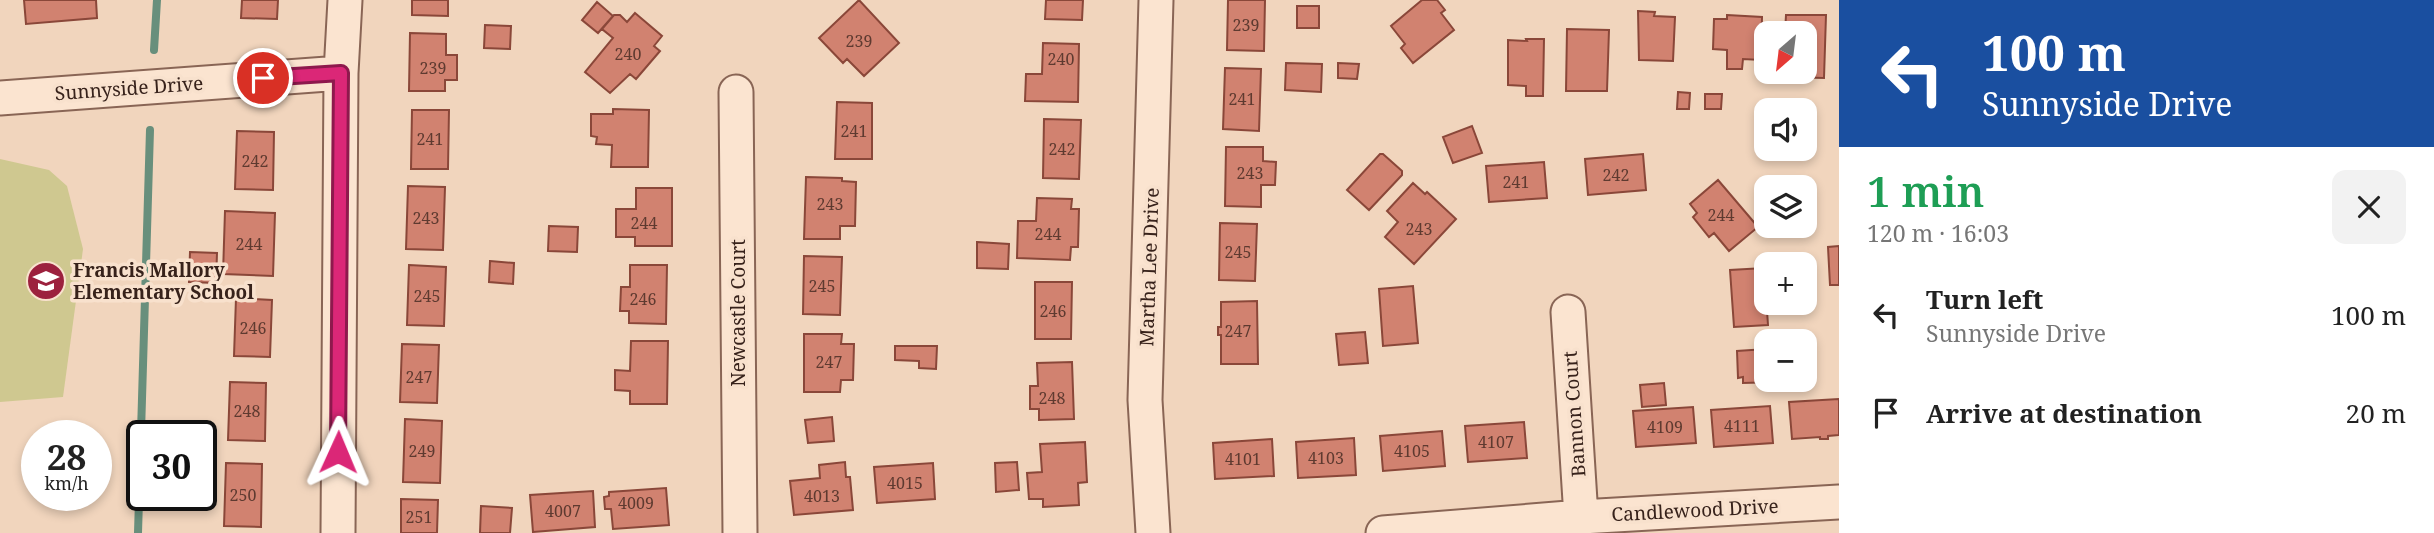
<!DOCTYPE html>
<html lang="en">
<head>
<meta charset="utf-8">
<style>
  :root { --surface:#fff; --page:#f2f2f2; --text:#222; --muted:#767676 }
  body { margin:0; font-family:"Noto Serif",serif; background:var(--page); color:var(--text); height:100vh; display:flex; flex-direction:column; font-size:26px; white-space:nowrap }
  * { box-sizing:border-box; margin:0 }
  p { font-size:23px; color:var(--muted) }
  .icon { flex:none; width:38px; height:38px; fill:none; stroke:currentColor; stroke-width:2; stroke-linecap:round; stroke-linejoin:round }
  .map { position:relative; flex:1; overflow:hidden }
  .side { display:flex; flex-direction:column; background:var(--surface); width:595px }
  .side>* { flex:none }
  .banner { background:#1a4fa0; color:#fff; overflow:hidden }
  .needle { width:46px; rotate:208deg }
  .controls { position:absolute; left:1754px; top:21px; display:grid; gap:14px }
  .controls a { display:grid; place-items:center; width:63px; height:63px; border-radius:14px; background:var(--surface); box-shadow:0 4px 10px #0003; font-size:35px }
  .speed { position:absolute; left:21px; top:420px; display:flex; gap:14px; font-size:35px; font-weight:700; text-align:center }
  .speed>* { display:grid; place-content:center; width:91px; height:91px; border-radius:50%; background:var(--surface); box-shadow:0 4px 10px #0003; line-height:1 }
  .speed small { font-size:18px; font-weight:400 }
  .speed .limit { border:4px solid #111; border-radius:10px; background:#fff; color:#111 }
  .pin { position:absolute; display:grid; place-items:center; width:60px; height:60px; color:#fff; margin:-30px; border:4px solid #fff; border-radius:50%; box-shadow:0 2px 7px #0007 }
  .me { position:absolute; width:77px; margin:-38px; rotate:1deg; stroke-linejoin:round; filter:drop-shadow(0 0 5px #0008) }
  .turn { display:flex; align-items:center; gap:24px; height:147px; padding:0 28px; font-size:32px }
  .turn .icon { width:91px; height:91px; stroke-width:2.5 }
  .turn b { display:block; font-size:49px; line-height:60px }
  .round { display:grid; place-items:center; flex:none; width:74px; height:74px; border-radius:14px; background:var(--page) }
  .headline { display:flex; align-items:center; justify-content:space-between; height:119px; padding:0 28px }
  h1 { font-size:42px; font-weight:600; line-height:52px; color:#1e9e55 }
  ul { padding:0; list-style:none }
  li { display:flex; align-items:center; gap:21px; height:98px; padding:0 28px }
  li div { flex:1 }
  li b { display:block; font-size:26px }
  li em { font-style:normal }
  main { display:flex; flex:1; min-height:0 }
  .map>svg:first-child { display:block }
  .green { fill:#cfc890 }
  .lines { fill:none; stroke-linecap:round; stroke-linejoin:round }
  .stream { stroke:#688f7c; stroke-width:8 }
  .building { fill:#d18270; stroke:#8a4739; stroke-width:2 }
  .minor-casing { stroke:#896555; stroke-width:37 }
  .minor { stroke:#fbe4d0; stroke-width:33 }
  .route-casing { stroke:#8e194d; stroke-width:18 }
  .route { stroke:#db2777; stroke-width:12 }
  .labels { text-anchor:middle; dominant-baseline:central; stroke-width:7; stroke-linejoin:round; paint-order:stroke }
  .number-label { font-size:16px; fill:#5e3a30 }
  .street-label { font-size:19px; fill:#37221b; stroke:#f8e1cd }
  .poi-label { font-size:19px; font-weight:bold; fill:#37221b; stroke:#f8e1cd; text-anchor:start }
</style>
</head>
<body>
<main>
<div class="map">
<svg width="1839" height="533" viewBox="0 0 1839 533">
  <rect width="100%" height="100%" fill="#f1d5bd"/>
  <path class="green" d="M0,159L49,170L67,186L83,249L63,397L0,402Z"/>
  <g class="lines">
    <path class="stream" d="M154,50L157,0
      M138,533L150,130"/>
  </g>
  <path class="building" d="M24,0H96L97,18L26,24Z
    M242,0H278L277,19L241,18Z
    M412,0H448V16L412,15Z
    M859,0L899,43L864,76L847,59L843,63L819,38Z
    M1046,0H1083L1082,20L1045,19Z
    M1228,0H1265L1264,51L1227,50Z
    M1422,0H1437L1445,10L1441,13L1454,30L1413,63L1401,48L1405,44L1391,26Z
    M597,2L613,16L598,33L582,20Z
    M1297,6H1319V28H1297Z
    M1638,11L1655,12L1654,16L1675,17L1673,61L1639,60Z
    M635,13L662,36L654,46L660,51L636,79L630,74L610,93L585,72L613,38L602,29L614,15H620L627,22Z
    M1727,15L1762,17L1761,60L1743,59L1742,69H1727V50L1713,49L1714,19H1727Z
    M1786,15H1826L1824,78L1785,77V72H1804V33H1785Z
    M485,25L511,26L510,49L484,48Z
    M1567,29L1609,30L1607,91H1566Z
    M410,33L446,34V55H457V80H445V91H409Z
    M1526,39H1544L1543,96H1526V86L1508,85V40L1527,41Z
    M1043,43L1079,44L1078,102L1025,101L1026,74H1042Z
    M1286,63L1322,64L1321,92L1285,90Z
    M1338,63L1359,64L1357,79L1338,78Z
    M1225,68L1261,69L1259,131L1223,129Z
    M1678,92L1690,93L1689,109H1677Z
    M1705,94H1722L1721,109H1705Z
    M837,102L872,103V159H835Z
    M613,109L649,110L648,167H611L612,145L596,144L597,137L591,136V114H613Z
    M412,110H449L448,169H411Z
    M1044,119L1081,120L1079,179L1043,178Z
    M1472,126L1482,153L1453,163L1443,137Z
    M237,131L274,132L273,190L235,189Z
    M1226,147H1263V161L1276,162L1275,185H1261V207L1225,206Z
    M1380,154H1383L1402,171V175L1369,210L1347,190Z
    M1643,154L1646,190L1588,195L1585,159Z
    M1544,162L1547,198L1489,202L1486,166Z
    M806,177L842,178V181L856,182L855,226H840V239H804Z
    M1718,180L1758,227L1729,251L1714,233L1709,237L1693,217L1697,213L1690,204Z
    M1413,183L1425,194L1427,192L1456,219L1414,264L1385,237L1398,222L1387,211Z
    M408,186L445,187L443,250L406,249Z
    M636,188H672V246H635V237H616V209H636Z
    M1037,198L1072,199L1071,209H1079L1078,247H1071L1070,260L1017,258L1018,221H1036Z
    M225,211L275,213L273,276L223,274Z
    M1220,223L1257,224L1255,281L1219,280Z
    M549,226L578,227L577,252L548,251Z
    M977,242L1009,244L1008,269L977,268Z
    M1839,246V285H1830L1828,247Z
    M190,252L217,253L216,283L189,282Z
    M804,256L842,257L840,315L803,314Z
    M490,261L514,263L513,284L489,282Z
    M409,265L446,267L444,326L407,325Z
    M630,265H667L666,324L629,323V311H620L621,287H630Z
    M1764,268L1768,325L1734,327L1730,270Z
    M1035,282H1072L1071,339H1035Z
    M1413,286L1418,343L1383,346L1379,289Z
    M236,298L272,300L270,357L234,356Z
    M1257,301L1258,364H1221V335H1218V327H1221V302Z
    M1365,332L1368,363L1339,365L1336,334Z
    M804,334H842L841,344H854L853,380H841L840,392H804Z
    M631,341H668L667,404H630V391L615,390V370L630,371Z
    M402,344L439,345L437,403L400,402Z
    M895,346H937L936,369L919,368V361L895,360Z
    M1766,349V380H1777V382L1743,383V377L1738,378L1737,351Z
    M1072,362L1074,419L1039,420V409H1030V386H1038L1037,363Z
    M230,382L266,383L265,441L228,440Z
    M1664,383L1666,405L1642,407L1640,385Z
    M1839,399V435L1828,436V439H1820V437L1792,439L1789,402Z
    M1770,406L1773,443L1714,447L1711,410Z
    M1693,407L1696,443L1636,447L1633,411Z
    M832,417L834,441L808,443L805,420Z
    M405,419L442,421L440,483L403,482Z
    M1524,422L1527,458L1468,462L1465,426Z
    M1442,431L1445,466L1383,471L1380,436Z
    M1354,438L1356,475L1298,478L1296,442Z
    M1272,439L1274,476L1215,479L1213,443Z
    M1085,442L1087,482L1078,483L1079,505L1043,507V499H1029L1027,473L1042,472L1040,444Z
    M845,462L846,477H850L853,510L794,515L790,481L820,478L819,465Z
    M1017,462L1019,490L996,492L995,463Z
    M226,463L262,464L261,527L224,526Z
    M933,463L935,499L877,503L874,467Z
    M666,488L669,525L613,529L611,509H605L604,497L609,496V492Z
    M593,491L595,527L533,532L530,495Z
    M401,499L438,500L437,533H401Z
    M481,506L512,508L510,533H480Z"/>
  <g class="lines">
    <defs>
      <path id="minor" d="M736,92L740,533
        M0,98L341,73
        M1568,312L1581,517
        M338,533L341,73L345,0
        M1153,533L1145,400L1156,0
        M1383,533L1581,517L1839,502"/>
    </defs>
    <use href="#minor" class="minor-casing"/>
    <use href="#minor" class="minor"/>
  </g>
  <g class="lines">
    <defs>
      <path id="route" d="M263,78L341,73L338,452"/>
    </defs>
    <use href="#route" class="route-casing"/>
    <use href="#route" class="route"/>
  </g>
  <defs>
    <symbol id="school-disc" viewBox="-11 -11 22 22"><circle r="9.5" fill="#9c213e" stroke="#f8e1cd"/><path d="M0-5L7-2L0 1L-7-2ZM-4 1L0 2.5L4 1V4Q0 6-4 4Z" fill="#fff"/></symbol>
  </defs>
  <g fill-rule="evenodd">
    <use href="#school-disc" x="24" y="259" width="44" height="44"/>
  </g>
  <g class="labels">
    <g class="number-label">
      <text x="1246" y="25">239</text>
      <text x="859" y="41">239</text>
      <text x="628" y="54">240</text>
      <text x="1061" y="59">240</text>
      <text x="433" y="68">239</text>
      <text x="1242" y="99">241</text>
      <text x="854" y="131">241</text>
      <text x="430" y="139">241</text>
      <text x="1062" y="149">242</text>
      <text x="255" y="161">242</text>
      <text x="1250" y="173">243</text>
      <text x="1616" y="175">242</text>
      <text x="1516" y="182">241</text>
      <text x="830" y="204">243</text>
      <text x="1721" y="215">244</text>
      <text x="426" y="218">243</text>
      <text x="644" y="223">244</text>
      <text x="1419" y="229">243</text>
      <text x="1048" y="234">244</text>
      <text x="249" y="244">244</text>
      <text x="1238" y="252">245</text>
      <text x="822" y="286">245</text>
      <text x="427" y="296">245</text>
      <text x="643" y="299">246</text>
      <text x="1053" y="311">246</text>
      <text x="253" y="328">246</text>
      <text x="1238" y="331">247</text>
      <text x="829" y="362">247</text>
      <text x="419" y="377">247</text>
      <text x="1052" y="398">248</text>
      <text x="247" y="411">248</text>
      <text x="1742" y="426">4111</text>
      <text x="1665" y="427">4109</text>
      <text x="1496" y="442">4107</text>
      <text x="422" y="451">249</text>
      <text x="1412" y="451">4105</text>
      <text x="1326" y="458">4103</text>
      <text x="1243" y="459">4101</text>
      <text x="905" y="483">4015</text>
      <text x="243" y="495">250</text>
      <text x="822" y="496">4013</text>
      <text x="636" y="503">4009</text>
      <text x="563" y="511">4007</text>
      <text x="419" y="517">251</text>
    </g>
    <g class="street-label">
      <text transform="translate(129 88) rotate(-4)">Sunnyside Drive</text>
      <text transform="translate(1149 267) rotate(-88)">Martha Lee Drive</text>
      <text transform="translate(738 313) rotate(-90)">Newcastle Court</text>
      <text transform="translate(1574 414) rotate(-94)">Bannon Court</text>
      <text transform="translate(1695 510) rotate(-3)">Candlewood Drive</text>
    </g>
    <g class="poi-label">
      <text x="73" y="270">Francis Mallory<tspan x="73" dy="22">Elementary School</tspan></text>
    </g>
  </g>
</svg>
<div class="controls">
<a><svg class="needle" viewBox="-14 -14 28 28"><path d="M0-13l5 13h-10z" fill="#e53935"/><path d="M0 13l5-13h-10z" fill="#767676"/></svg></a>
<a><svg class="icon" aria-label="sound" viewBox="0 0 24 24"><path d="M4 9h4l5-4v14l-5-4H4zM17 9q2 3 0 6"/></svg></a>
<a><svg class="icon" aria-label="layers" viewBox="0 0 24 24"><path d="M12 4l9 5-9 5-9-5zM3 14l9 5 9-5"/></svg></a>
<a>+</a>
<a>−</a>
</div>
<div class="speed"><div>28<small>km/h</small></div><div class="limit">30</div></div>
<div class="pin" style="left:263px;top:78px;background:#d93025"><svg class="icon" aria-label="arrive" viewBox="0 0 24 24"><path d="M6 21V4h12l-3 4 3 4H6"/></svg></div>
<svg class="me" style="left:338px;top:452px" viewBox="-20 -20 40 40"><path d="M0-17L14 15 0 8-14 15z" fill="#db2777" stroke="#fff" stroke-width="4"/></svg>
</div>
<section class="side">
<div class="banner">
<div class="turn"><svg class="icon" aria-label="left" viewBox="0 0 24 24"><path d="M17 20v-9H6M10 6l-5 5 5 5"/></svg><div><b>100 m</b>Sunnyside Drive</div></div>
</div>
<div class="headline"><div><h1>1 min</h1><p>120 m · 16:03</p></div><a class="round"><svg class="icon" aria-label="close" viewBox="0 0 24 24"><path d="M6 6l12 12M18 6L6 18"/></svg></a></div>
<ul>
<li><svg class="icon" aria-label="left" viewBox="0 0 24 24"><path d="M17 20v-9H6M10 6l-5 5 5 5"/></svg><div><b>Turn left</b><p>Sunnyside Drive</p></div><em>100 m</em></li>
<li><svg class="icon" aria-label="arrive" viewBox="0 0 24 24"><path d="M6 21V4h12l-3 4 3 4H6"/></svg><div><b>Arrive at destination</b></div><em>20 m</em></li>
</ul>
</section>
</main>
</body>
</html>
